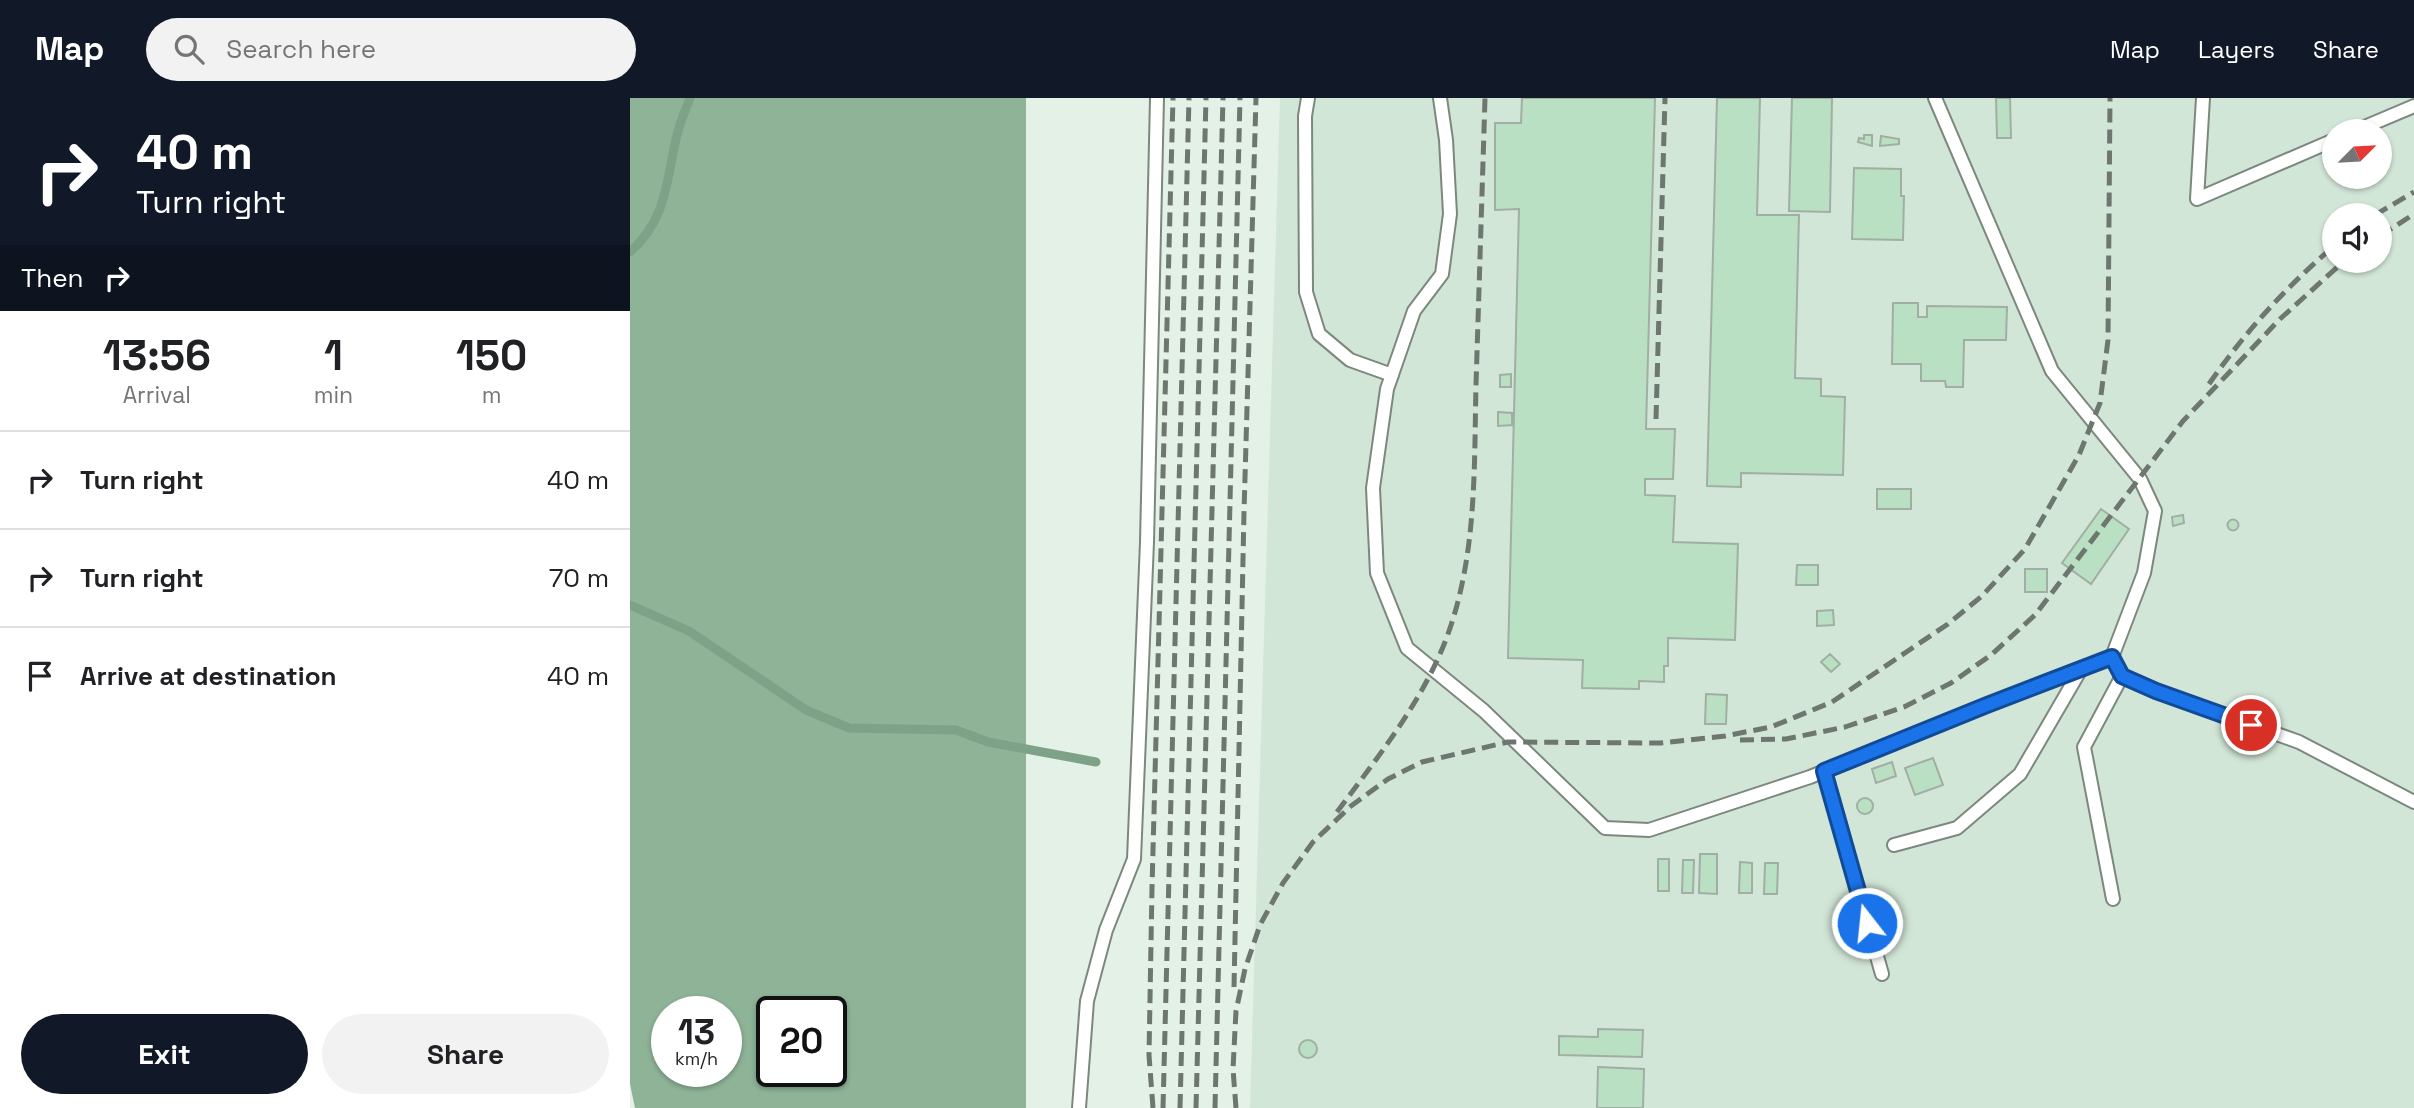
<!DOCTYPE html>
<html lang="en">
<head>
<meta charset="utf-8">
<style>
  :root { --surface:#fff; --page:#f2f2f2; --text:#202124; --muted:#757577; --line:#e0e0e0; --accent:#111827 }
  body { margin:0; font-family:"Space Grotesk",sans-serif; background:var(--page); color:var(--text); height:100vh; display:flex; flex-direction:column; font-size:26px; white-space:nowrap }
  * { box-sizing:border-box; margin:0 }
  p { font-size:23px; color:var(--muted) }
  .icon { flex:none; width:38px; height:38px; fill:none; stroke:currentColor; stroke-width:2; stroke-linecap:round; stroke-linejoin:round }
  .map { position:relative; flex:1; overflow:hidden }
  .side { display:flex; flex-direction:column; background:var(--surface); width:630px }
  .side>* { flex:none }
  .guide { background:#111827; color:#fff; overflow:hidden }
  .needle { width:46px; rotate:66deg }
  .fabs { position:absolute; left:1692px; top:21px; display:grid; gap:14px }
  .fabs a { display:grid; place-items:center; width:70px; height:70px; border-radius:50%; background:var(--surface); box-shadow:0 2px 5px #0004; font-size:35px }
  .speed { position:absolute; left:21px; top:898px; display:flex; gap:14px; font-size:35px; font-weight:700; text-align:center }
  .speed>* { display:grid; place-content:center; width:91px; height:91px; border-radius:50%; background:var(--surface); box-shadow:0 2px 5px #0004; line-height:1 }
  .speed small { font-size:18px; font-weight:400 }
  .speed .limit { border:4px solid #111; border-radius:10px; background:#fff; color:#111 }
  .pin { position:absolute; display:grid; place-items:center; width:60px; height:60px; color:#fff; margin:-30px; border:4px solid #fff; border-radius:50%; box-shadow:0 2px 7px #0007 }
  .me { position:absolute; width:77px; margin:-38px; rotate:344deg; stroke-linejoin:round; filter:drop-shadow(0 0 5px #0008) }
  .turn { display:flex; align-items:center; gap:24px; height:147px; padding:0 21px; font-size:32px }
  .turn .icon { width:91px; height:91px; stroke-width:2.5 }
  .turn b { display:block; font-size:49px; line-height:60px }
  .then { display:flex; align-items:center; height:66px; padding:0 21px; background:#0003; gap:14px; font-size:26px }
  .eta { display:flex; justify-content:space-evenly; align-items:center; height:119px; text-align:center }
  .eta b { font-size:42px; font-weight:800; line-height:49px }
  .button { display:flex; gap:14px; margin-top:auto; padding:14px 21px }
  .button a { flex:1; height:80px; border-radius:42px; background:var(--accent); color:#fff; font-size:28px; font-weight:800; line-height:80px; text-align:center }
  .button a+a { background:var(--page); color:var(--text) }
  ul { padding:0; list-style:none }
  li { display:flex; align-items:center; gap:21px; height:98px; padding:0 21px; border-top:2px solid var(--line) }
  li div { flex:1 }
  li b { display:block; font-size:26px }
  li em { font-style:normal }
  header { display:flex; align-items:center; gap:42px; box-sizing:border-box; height:98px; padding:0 35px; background:var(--accent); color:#fff }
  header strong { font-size:33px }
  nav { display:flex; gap:38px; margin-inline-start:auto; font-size:24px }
  .search { width:490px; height:63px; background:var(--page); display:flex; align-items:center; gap:18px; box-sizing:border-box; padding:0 24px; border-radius:38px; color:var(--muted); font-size:26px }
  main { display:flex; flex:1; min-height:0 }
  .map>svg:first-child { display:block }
  .built { fill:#d2e6d7; fill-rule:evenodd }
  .forest { fill:#8eb397; fill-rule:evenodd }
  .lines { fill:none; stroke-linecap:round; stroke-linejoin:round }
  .stream { stroke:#7ea287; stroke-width:9 }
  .building { fill:#bae0c3; stroke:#a1aea4; stroke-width:2 }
  .lane-casing { stroke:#7c887f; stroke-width:16 }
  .lane { stroke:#fff; stroke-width:12 }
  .rail { stroke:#6e7670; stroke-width:5; stroke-dasharray:14 7; stroke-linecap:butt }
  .route-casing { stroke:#114b97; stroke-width:18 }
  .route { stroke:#1a73e8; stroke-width:12 }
</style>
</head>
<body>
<header>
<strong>Map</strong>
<div class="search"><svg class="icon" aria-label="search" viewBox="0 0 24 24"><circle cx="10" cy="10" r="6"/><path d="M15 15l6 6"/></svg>Search here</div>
<nav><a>Map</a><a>Layers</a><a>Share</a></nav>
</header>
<main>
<section class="side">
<div class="guide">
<div class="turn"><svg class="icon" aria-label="right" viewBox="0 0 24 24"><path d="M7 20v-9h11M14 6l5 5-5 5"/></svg><div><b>40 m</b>Turn right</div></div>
<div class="then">Then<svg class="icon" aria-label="right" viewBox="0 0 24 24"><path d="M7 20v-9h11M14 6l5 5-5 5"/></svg></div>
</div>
<div class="eta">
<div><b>13:56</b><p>Arrival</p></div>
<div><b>1</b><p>min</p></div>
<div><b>150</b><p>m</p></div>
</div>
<ul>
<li><svg class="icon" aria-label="right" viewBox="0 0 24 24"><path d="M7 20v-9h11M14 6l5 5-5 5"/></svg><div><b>Turn right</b></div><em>40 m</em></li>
<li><svg class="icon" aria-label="right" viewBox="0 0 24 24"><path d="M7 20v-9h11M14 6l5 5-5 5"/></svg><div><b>Turn right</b></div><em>70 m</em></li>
<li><svg class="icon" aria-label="arrive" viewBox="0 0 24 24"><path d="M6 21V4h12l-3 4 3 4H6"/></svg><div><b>Arrive at destination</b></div><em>40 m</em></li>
</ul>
<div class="button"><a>Exit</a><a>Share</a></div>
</section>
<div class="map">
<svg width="1784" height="1010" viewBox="0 0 1784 1010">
  <rect width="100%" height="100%" fill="#e3f1e6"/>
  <path class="built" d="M650,0H1784V1010H620ZM1704,33H1750V79H1704ZM1704,117H1750V163H1704Z"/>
  <path class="forest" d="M0,0H396V1010H5L0,986ZM37,914H96V973H37ZM142,914H201V973H142Z"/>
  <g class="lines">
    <path class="stream" d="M0,154C36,122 36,86 46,41C49,27 55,13 60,0
      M0,507L59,533L176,612L219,630L326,632L358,644L466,664"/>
  </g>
  <path class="building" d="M892,0H1025L1016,331H1045L1043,381H1015V397L1045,398L1043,444L1108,446L1105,542L1038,540V568H1034V584L1009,583V591L952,590L953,562L878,560L889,111L865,112V25H891Z
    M1087,0H1130L1127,117H1169L1165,280L1191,281V298L1215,299L1213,377L1111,375V389L1077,388Z
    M1162,0H1202L1200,114L1159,113Z
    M1366,0H1380L1381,40H1367Z
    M1234,37H1242V48L1228,44L1229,40L1234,41Z
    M1251,38L1269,41V46L1250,48Z
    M1224,70L1271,71V98H1274L1273,142L1222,141Z
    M1263,205H1288V219H1297V208L1377,209L1376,242H1334L1333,289H1316L1315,283H1291V266H1262Z
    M881,276V289H870V277Z
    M868,314L882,315V327L868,328Z
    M1247,391H1281V411H1247Z
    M1471,411L1499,431L1461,486L1432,465Z
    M1553,417L1554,425L1543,428L1542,419Z
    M1597.5 427a5.5 5.5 0 1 1 11 0a5.5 5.5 0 1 1-11 0Z
    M1167,467H1188V487H1166Z
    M1395,471H1417V494H1395Z
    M1203,512L1204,527L1187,528V513Z
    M1200,556L1210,566L1201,574L1191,564Z
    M1076,596L1097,597L1096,626H1075Z
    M1303,660L1313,687L1285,697L1275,670Z
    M1262,664L1266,678L1246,685L1242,671Z
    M1227 708a8 8 0 1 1 16 0a8 8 0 1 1-16 0Z
    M1070,756H1087V796L1069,795Z
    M1028,761H1039V793H1028Z
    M1053,762H1064L1063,795H1052Z
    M1110,764L1122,765V795H1109Z
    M1135,765H1148L1147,796H1134Z
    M968,931L1013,932L1012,959L929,957V938L968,939Z
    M669 951a9 9 0 1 1 18 0a9 9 0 1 1-18 0Z
    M968,969L1014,971L1013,1010H967Z"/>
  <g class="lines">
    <defs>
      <path id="lane" d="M678,0L675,18L676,194L689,236L720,262L762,277
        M810,0L816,42L820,116L812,176L784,213L757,291L743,390L747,475L777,550L854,613L975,730L1019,732L1180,679L1357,607L1482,559
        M1305,0L1422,273L1510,381L1525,413L1514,475L1482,559L1492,578L1526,593L1669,644L1784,704
        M1573,0L1567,101L1704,42
        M1725,33L1784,8
        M1194,673L1252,876
        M1264,747L1327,730L1390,676L1451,571
        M1483,801L1454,649L1492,578
        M449,1010L457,903L476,832L504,761L517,444L527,0"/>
    </defs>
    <use href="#lane" class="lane-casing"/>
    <use href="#lane" class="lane"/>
    <path class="rail" d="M1745,117L1784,94
      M1750,138L1784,116
      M1579,286C1615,234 1656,189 1704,148
      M1026,321L1035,0
      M1110,642L1156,641L1215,629L1274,609L1321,585L1361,557L1405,517L1553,323L1650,221L1714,163
      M707,714C747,660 790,607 815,544C847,461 844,374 846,287C849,191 852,96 855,0
      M604,889L614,414L626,0
      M523,1010L519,957L522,790L543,0
      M533,1010L559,0
      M550,1010L576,0
      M566,1010L593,0
      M585,1010L610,0
      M606,1010L603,971L606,913L615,871L630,827L653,785L683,744L721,708L758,681L792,664L878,644L1030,645L1095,638L1141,629L1202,604L1318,526L1352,498L1395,451L1449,357L1470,305L1478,242L1480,0"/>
  </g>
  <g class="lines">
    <defs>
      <path id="route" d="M1237,825L1194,673L1357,607L1482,559L1492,578L1526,593L1621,627"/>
    </defs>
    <use href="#route" class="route-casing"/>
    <use href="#route" class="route"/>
  </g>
</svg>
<div class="fabs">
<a><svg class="needle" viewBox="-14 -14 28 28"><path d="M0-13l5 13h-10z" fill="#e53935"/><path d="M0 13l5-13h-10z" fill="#757577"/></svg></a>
<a><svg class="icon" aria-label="sound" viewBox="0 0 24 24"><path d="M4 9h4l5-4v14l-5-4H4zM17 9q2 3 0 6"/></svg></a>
</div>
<div class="speed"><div>13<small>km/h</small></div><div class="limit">20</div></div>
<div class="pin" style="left:1621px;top:627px;background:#d93025"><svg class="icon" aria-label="arrive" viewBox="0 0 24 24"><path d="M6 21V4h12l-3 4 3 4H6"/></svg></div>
<svg class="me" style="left:1237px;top:825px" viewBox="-20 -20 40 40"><circle r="17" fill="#1a73e8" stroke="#fff" stroke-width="3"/><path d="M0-11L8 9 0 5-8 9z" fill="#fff"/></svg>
</div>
</main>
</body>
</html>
